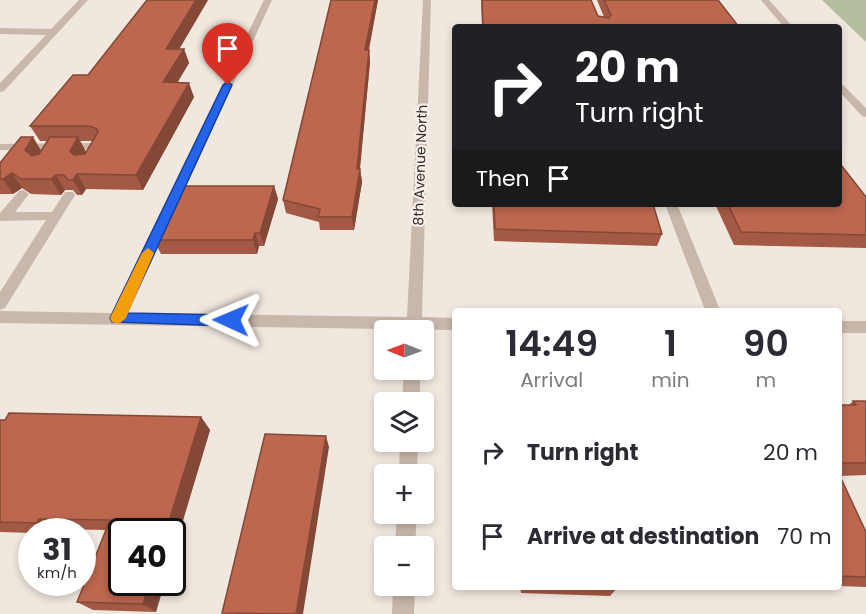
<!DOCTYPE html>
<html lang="en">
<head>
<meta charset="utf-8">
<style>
  :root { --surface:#fff; --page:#f2f2f3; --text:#2b2b33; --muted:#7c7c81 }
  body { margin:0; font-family:Poppins,sans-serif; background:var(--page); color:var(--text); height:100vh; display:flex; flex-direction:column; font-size:22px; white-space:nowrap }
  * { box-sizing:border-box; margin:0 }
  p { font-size:20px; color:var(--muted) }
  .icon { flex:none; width:33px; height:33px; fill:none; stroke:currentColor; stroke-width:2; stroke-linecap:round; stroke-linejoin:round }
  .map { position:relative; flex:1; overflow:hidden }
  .drawer { position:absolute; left:452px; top:308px; width:390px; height:282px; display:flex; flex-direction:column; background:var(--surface); border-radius:6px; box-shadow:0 3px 9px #0003 }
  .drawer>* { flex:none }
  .top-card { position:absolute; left:452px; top:24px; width:390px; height:183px; border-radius:6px; box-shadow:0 3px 9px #0003; background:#202124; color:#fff; overflow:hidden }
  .needle { width:39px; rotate:271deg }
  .tools { position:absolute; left:374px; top:320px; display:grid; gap:12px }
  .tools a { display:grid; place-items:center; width:60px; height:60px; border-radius:6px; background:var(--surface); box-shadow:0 3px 9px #0003; font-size:30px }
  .speed { position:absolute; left:18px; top:518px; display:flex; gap:12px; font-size:30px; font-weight:700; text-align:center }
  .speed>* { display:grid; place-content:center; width:78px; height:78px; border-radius:50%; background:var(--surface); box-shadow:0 3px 9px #0003; line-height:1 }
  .speed small { font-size:15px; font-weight:400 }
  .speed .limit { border:3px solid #111; border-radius:9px; background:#fff; color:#111 }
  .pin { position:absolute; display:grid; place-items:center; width:51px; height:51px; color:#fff; margin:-62px -26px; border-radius:50% 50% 50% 0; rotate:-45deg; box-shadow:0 0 6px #0007 }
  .pin .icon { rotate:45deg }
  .me { position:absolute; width:66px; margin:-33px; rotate:271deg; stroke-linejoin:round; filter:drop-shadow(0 0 4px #0008) }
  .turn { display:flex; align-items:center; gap:21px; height:126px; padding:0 24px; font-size:27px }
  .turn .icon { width:78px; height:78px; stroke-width:2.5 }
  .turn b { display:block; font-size:42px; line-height:51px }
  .then { display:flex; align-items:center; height:57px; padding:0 24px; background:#0003; gap:12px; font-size:22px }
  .eta { display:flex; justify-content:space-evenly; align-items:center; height:102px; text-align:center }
  .eta b { font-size:36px; font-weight:600; line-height:42px }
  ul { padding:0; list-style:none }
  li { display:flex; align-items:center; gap:18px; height:84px; padding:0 24px }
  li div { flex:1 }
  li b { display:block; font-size:22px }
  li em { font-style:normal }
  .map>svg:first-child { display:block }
  .green { fill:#b4be9f }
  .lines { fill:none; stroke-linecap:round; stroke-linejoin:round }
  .minor { fill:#c8b7aa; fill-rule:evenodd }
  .wall { fill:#a35944; fill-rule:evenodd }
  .shaded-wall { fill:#844837 }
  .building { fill:#bd674f; stroke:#844837; stroke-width:1.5 }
  .route { fill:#2563eb; stroke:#184099; stroke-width:1.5 }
  .slow { fill:#f59e0b }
  .labels { text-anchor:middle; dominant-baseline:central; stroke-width:4.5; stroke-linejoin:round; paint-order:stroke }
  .far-street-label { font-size:14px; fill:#362d29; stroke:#f8f1ea }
</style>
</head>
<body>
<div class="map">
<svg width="866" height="614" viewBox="0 0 866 614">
  <rect width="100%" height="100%" fill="#f0e7de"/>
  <path class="green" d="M822,0H866V42Z"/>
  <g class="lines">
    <path class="minor" d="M79,0H88L4,91L0,92V83L46,35L0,34V28L51,29Z
      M264,0H272L127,313L407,317L423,0H431L422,317L454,318V330L0,323V311L112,313Z
      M761,0H769L793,27H784Z
      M838,80L866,108V117L862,116L838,90Z
      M98,143L104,146L97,157L93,158L87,155L90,149L0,150V144Z
      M23,190L29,194L15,212H52L65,192H73L75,195L5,308L0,310V292L46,220L0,221V213L19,191Z
      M665,204H677L720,310H705Z
      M838,321H866V333H838Z
      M404,369H420V402H402Z
      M400,441H418L417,474H399Z
      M397,513H417L415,546H395Z
      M393,585H415L414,614H392Z"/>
  </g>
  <path class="wall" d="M208,0L179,49H184L189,63L177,82L194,97L143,190L86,189L82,195H77L73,190H65L61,195L31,194L22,188L13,194H0V163L41,151L48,141H40L30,126ZM80,141H93L86,152Z
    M331,0H378L369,50L370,62L360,169L362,182L354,230H320L319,222L286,213L283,200Z
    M481,0H591L598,16L604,17L597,0H718L739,27H482Z
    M274,186L278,199L264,246H259L257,254H161L154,240Z
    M866,197V248L734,245L715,204H838Z
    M492,204H653L662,234L657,246L494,241Z
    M853,401H866V475L840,476L866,532V587L838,586V405H849Z
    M201,417L210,430L172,557V531L156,612L93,610L77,602L106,530L55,529L54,531H32V533L0,532V420Z
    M520,586H619L610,596L521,593Z"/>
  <path class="shaded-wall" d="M196,0H208L171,63L166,49Z
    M375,0H378L366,62L365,50Z
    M184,49L189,63L169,97L163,82Z
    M369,50L370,62L359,176L360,169L362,182L354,230L352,217Z
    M189,83L194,97L143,190L136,175Z
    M33,137L42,152L35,165L25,150Z
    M78,137L86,152L79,166L70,151Z
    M12,173L22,188L13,194L3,179Z
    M77,174L86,189L82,195L73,180Z
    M56,175L65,190L61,195L51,179Z
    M274,186L278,199L264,246L260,233Z
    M255,233L259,246L257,254L253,240Z
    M201,417L210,430L172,557V531H166Z
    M326,436L329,447L303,614H296Z
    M39,519L55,529L54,531H49L37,523Z
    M150,582H165L156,612L143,604Z"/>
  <path class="building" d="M147,0H196L166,49H184L163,82L189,83L136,175L77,174L73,180H68L64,175H56L51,179H21L12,173L3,179H0V163L21,137H33L25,150L32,156L39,154L50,137H78L70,151L74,155L85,154L98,132L97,129L90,126H30L73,75H88Z
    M331,0H375L365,50H369L357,169H360L352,217H318L320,209L283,200Z
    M482,0H591L598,16L609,18L611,15L604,0H718L739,27H483Z
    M838,161L866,197V235L741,232L728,204H838Z
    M179,186H274L260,233H255L253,240H154Z
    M494,204H653L662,234L495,229Z
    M853,401H866V463H838V405H856Z
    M9,413L201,417L166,531H122V582H150L143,604L77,602L110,520L39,519L37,523L0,522V420H5Z
    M265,434L326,436L296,614L222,613Z
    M838,472L866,532V577L838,576Z"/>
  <path class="route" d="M228,82L232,85L127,313L231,315L238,320L231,326L112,322L110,318L223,85Z"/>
  <path class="slow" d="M148,248L154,253L126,318L119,324L112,322L110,318L142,253Z"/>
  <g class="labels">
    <g class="far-street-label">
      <text transform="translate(420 165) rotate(-88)">8th Avenue North</text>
    </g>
  </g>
</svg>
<div class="tools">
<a><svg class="needle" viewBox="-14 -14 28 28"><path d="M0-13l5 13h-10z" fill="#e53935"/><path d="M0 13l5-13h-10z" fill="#7c7c81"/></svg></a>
<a><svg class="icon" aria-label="layers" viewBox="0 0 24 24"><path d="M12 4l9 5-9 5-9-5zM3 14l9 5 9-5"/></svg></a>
<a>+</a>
<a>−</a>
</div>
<div class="speed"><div>31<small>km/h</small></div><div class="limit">40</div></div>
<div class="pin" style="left:228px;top:85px;background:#d93025"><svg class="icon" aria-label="arrive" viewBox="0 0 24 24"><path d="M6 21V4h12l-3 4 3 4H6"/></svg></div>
<svg class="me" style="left:231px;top:320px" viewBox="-20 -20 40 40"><path d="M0-17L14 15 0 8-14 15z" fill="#2563eb" stroke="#fff" stroke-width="4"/></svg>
<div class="top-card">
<div class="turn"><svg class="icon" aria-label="right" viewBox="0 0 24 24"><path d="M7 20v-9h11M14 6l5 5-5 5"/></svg><div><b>20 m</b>Turn right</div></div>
<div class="then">Then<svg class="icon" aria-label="arrive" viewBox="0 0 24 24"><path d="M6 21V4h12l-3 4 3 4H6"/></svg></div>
</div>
<section class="drawer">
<div class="eta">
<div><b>14:49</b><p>Arrival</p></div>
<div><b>1</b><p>min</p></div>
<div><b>90</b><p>m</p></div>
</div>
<ul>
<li><svg class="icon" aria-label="right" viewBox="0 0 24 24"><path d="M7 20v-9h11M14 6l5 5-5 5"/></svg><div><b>Turn right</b></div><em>20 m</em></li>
<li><svg class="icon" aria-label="arrive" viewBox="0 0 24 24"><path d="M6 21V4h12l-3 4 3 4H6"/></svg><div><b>Arrive at destination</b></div><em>70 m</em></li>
</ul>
</section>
</div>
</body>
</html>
